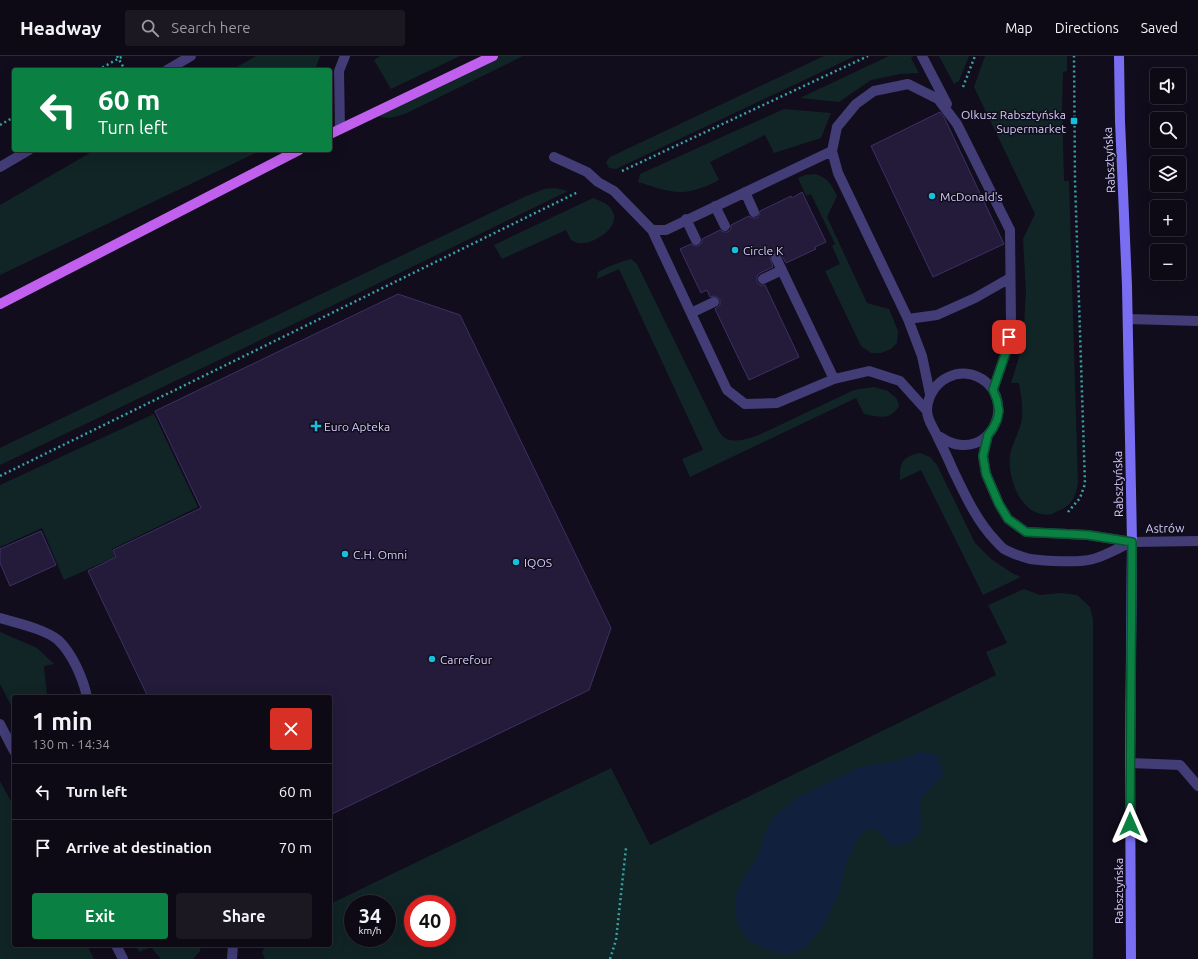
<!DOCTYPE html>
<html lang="en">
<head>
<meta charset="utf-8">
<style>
  :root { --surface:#0d0a15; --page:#1b1822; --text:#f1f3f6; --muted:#9a9aa0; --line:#2d2b34; --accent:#0b8043 }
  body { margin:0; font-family:Ubuntu,sans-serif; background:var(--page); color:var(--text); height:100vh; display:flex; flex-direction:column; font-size:15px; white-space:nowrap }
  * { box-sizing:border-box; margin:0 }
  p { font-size:13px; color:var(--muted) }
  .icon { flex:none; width:22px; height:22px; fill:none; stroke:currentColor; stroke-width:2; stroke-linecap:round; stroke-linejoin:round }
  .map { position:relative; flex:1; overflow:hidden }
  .sheet { position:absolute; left:12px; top:639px; width:320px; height:252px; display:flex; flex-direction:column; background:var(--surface); border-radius:4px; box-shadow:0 4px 16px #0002,0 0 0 1px var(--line) }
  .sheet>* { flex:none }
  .guide { position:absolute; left:12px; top:12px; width:320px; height:84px; border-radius:4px; box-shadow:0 4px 16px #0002,0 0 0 1px var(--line); background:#0b8043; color:#fff; overflow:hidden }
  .tools { position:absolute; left:1150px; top:12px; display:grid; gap:8px }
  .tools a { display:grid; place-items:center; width:36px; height:36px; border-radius:4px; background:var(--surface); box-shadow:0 4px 16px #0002,0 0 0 1px var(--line); font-size:20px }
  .speed { position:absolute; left:344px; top:839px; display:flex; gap:8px; font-size:20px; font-weight:700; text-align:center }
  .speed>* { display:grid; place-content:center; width:52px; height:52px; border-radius:50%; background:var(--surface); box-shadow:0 4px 16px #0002,0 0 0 1px var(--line); line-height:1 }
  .speed small { font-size:10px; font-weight:400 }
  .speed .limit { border:6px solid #d22; background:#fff; color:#111 }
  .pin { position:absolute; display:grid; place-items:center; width:34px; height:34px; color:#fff; margin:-17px; border-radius:8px; box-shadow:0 2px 6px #0006 }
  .me { position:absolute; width:44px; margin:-22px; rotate:0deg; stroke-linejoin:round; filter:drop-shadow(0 0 3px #0008) }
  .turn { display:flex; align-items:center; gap:14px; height:84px; padding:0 20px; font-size:18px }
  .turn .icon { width:52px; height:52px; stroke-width:2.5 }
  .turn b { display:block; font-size:28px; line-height:34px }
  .round { display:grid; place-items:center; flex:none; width:42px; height:42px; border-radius:4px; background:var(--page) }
  .headline { display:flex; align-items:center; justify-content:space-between; height:68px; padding:0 20px }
  h1 { font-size:24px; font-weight:700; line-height:30px }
  .action { display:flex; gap:8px; margin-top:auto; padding:8px 20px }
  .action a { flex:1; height:46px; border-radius:4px; background:var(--accent); color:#fff; font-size:16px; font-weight:700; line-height:46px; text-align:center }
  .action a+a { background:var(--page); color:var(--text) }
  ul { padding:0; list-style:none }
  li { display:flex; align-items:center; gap:12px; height:56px; padding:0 20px; border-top:1px solid var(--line) }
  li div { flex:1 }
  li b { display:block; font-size:15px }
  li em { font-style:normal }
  header { display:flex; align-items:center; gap:24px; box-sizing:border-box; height:56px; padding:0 20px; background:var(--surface); border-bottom:1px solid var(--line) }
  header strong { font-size:19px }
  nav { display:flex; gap:22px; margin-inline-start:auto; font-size:14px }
  .search { width:280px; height:36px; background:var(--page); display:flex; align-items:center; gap:10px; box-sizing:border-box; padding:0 14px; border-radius:4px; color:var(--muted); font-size:15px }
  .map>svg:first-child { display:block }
  .green { fill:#112526; fill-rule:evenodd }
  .water { fill:#11203d }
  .building { fill:#241b3b; stroke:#3d3065 }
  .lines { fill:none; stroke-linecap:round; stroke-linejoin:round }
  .path { stroke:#38a3a3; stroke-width:2.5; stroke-dasharray:2 3; stroke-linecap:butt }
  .lane { stroke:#423d77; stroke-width:10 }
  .street { stroke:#423d77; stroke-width:10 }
  .secondary { stroke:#796ef1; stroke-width:10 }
  .primary { stroke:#c160ef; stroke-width:10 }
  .route-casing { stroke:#07532c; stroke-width:10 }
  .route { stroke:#0b8043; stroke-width:7 }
  .poi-dot { fill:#16bfde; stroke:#110d1c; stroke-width:1.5 }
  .labels { text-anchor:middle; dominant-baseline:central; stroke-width:3; stroke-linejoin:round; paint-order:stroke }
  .poi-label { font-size:12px; fill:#d5cefa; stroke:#110d1c; text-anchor:start }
  .street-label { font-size:12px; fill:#d5cefa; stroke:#110d1c }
</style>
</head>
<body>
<header>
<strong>Headway</strong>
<div class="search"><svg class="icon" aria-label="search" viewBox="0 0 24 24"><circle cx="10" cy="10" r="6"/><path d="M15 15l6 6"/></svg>Search here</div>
<nav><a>Map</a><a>Directions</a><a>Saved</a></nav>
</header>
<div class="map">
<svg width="1198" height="903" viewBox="0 0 1198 903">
  <rect width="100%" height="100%" fill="#110d1c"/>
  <path class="green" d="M256,0H320L315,14H232Z
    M380,0H460L391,33L374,4Z
    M485,0H523L407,57C389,63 386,64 369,56Z
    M824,0H855L616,113L609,112L606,106L610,101Z
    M889,0H914L911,2L919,17L900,18L871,24L839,46L800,42Z
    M939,0H969L959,25L954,28Z
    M985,0H1067V15L1063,16L1062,51L1064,125H1069L1078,428C1075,441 1073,448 1060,454C1058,455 1054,457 1052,458C1022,464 1007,422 1010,399C1012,387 1022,371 1022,361C1023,350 1021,339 1019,327H1011L1023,288L1026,235L1023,183L1035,158L974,31Z
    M784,53L831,57L821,82L774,97L765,79L710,106L719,124C707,130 694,136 681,136C666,136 652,130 638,126L640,118Z
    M95,94H262L0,219V149Z
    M815,118C828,122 831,128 837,140L827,161L867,247L889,253L898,275L897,287L891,293L881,297H871L861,290L825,215L840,208L832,190L835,188L811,138L806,140L798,122L805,119Z
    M555,132L568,135L348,242L0,409V392L8,388L524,141L544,133Z
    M593,142C597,144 601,145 605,147C622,159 613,174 598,182C594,184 589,187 583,187C579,188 575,186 571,184L566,174L502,203L494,189Z
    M631,203L637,208L718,374C720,377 722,380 725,382C735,388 751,382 761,378L854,334L874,331L888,335L897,343L899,350C890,365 880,361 864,358L856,342L690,421L682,403L703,394L619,213L597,223L598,216C609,210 619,206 631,203Z
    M154,358L198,451L112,493L115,501L64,524L42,472L0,491V429Z
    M920,397L930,401L937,409L975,487L991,503L1012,517L1021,521L983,539L921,414L900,424C899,407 903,400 920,397Z
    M1024,533L1040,539L1061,537L1077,539L1090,551L1093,563V903H265L262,896L266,889H330V848L611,712L650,789L996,619L986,596L1007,587L988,549ZM353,848H387V882H353ZM413,848H447V882H413Z
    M0,576L37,592L54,608L44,610L47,640H52V641H14V655L0,628Z
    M0,725L14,751V889H87L94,903H0Z
    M136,889H201L200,895L193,903H161L151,891L139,896Z"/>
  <path class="water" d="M920,696L933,698L939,701L943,719L923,741L920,749L921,776C911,785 905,791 891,790L877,773L864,775L854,789L844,815L840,836L825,867L809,888L798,896L784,899L766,893L748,884L737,868L735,841L746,818L759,799L762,782L772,763L796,742L860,711L901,704Z"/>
  <path class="building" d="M940,56L944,61L1004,188L933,221L871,90Z
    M802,136L826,186L815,191L816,193L786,207L780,197L776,196H773L770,199V202L773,211L760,217L757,220V226L760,229H765L799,301L749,324L715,253L720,249V243L715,240L710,241L707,234L701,237L680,193L691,188L695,190H698L702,187V183L720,174L724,176H728L731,173V169L749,160L753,162H757L759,159L760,155L791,140L792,142Z
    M398,238L460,259L611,572L589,634L330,759V641H148L88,515L116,501L113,494L201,452L155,355Z
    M41,475L56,509L10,530L0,507V493Z"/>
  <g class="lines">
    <path class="path" d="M117,0L125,14
      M98,14L123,0
      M963,31L975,0
      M0,69L14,61
      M622,115L868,0
      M0,420L578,136
      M1068,456L1080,442L1085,428L1075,125L1074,0
      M610,903L616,884L626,792"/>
    <path class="lane" d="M922,0L947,48
      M340,73L339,15L345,0
      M554,101L587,116L598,126L614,135L652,174L727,334L745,348L777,347L834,323L869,315L900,325L927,355
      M745,136L754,156
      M715,150L725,170
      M686,163L696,184
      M652,174H666L832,95
      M776,202L834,323
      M763,223L782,214
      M691,257L714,246
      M908,263L937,259L975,242L1010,222
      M1128,263L1198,265
      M930,338L922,300L908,263L838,117L832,95L837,71L856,48L874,35L908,28L938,43L957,68L1010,174L1011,268L1007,293L993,334
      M937,379C945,384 953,389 962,389C995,391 1011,347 986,326C962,306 928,324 927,354C927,365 934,372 938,382C943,392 948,402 952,412C964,437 976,464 995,484C998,487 1001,491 1004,493C1009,496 1023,501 1030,503C1044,505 1080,507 1093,503C1105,500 1120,491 1132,486
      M988,379L983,400L986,418L999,448L1008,463L1026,476L1088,479L1132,486
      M0,562C16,567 45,573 58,584C72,597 83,622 87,641
      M0,668L14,695
      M1130,707L1180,709L1198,730
      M116,889L123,903
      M232,903L233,889"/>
    <path class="street" d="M167,14L191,0
      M0,111L29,94
      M1132,486L1198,485"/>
    <path class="secondary" d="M1119,0L1120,65L1127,230L1132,486L1130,707L1131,903"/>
    <path class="primary" d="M330,78L493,0
      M0,248L299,94"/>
  </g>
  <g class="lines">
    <defs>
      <path id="route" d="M1009,281L1007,293L993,334L997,344L999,355L997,364L993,372L988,379L983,400L986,418L999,448L1008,463L1026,476L1088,479L1132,486L1130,768"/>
    </defs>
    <use href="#route" class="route-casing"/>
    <use href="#route" class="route"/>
  </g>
  <g class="poi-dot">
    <rect x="1070" y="61" width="8" height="8" rx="2"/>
    <circle cx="932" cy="140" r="4"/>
    <circle cx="735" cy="194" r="4"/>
    <path d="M314 364h4v4h4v4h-4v4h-4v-4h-4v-4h4z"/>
    <circle cx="345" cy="498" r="4"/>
    <circle cx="516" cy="506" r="4"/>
    <circle cx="432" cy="603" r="4"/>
  </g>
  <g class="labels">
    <g class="poi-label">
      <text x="1066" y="58" text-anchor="end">Olkusz Rabsztyńska<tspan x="1066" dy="14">Supermarket</tspan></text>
      <text x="940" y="140">McDonald's</text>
      <text x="743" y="194">Circle K</text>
      <text x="324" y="370">Euro Apteka</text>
      <text x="353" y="498">C.H. Omni</text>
      <text x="524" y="506">IQOS</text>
      <text x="440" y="603">Carrefour</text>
    </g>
    <g class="street-label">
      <text transform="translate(1109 104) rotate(-93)">Rabsztyńska</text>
      <text transform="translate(1118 428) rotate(-91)">Rabsztyńska</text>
      <text transform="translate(1165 472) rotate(-1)">Astrów</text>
      <text transform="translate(1118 835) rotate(-90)">Rabsztyńska</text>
    </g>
  </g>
</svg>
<div class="tools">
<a><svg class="icon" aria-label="sound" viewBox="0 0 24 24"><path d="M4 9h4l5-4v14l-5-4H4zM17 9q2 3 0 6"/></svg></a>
<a><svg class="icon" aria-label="search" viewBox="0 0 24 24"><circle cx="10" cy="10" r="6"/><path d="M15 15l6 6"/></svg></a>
<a><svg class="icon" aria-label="layers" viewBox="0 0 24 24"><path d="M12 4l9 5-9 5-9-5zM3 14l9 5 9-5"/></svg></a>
<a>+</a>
<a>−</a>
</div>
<div class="speed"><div>34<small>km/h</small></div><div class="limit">40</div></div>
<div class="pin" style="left:1009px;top:281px;background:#d93025"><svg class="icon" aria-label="arrive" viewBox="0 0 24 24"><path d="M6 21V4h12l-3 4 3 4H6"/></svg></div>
<svg class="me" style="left:1130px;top:768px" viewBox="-20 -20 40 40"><path d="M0-17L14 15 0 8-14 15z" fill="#0b8043" stroke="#fff" stroke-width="4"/></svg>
<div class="guide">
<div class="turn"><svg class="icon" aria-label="left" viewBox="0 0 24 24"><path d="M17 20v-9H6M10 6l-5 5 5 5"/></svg><div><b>60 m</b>Turn left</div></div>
</div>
<section class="sheet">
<div class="headline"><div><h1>1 min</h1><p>130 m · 14:34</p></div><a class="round" style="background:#d93025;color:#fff"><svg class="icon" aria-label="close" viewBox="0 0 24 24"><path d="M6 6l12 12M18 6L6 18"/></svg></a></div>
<ul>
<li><svg class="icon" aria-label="left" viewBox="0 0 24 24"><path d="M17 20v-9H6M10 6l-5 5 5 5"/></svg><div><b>Turn left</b></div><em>60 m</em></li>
<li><svg class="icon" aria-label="arrive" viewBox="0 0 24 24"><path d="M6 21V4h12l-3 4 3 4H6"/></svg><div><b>Arrive at destination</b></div><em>70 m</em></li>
</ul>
<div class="action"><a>Exit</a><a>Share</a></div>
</section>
</div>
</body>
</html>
